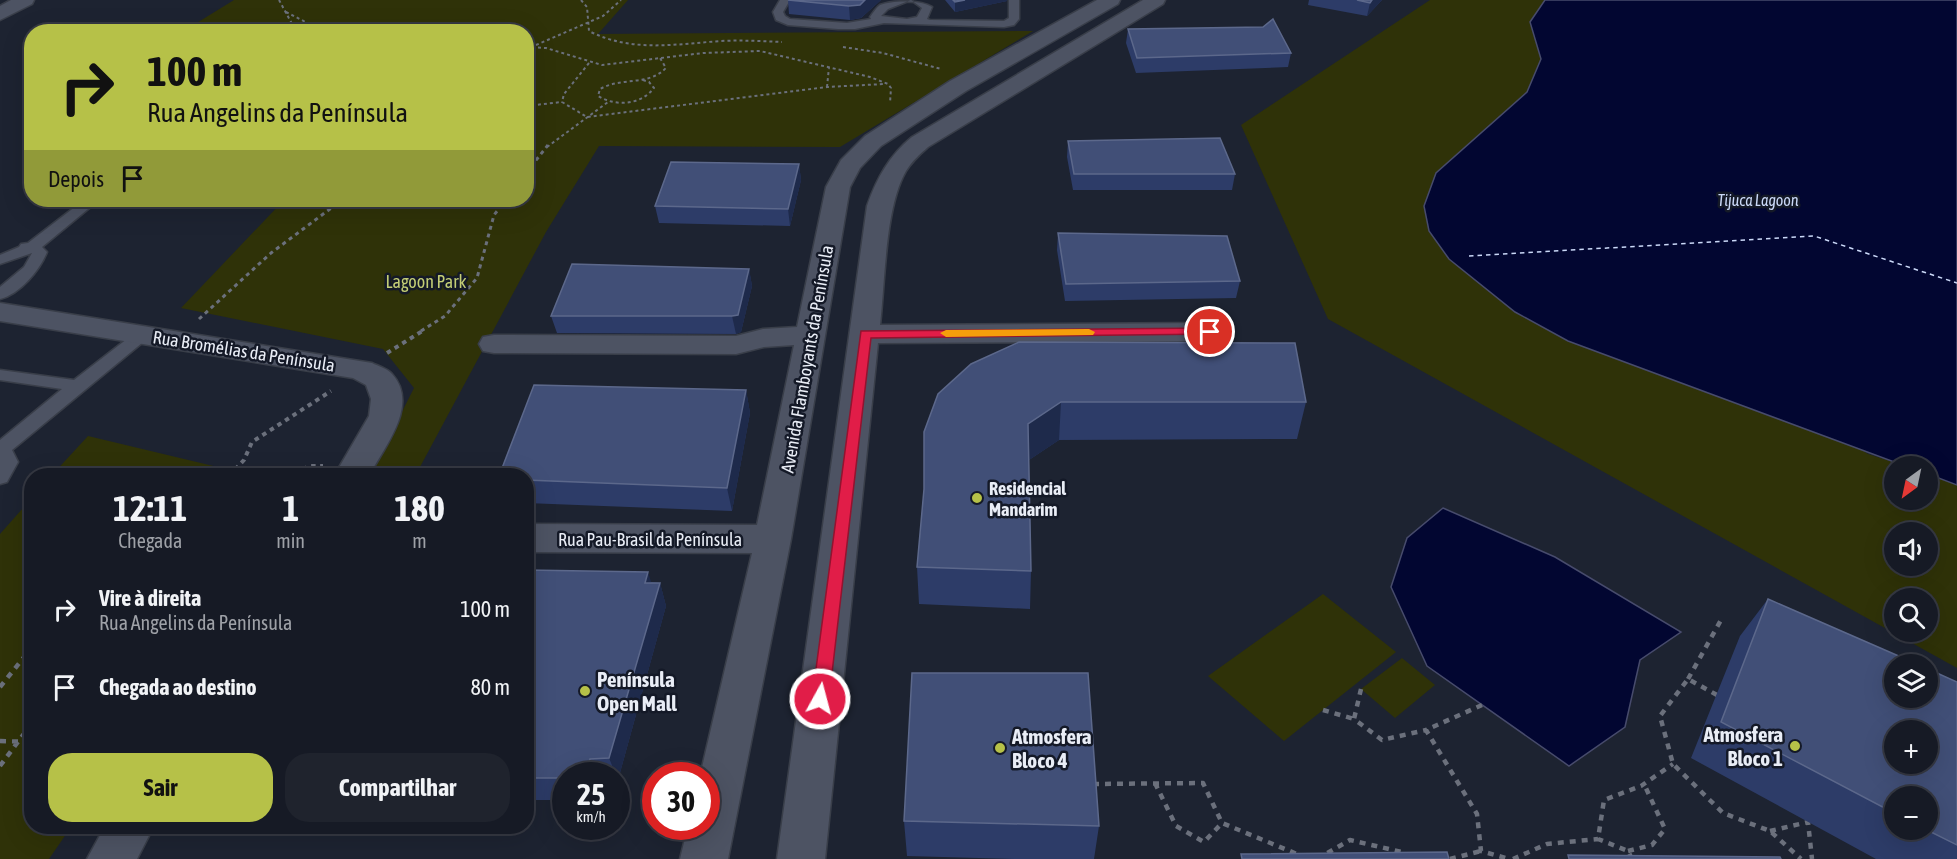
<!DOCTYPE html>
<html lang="pt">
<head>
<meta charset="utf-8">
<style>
  :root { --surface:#161a25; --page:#1f232d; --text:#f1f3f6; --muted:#9ea1a7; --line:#353842; --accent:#b6c148 }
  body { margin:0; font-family:"Asap Condensed",sans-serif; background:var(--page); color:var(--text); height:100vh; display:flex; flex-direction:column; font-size:22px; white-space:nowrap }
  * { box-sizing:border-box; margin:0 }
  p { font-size:20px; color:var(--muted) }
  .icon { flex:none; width:33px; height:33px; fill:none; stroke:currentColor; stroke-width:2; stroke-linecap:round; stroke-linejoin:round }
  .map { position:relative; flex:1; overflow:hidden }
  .panel { position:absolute; left:24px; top:468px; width:510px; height:366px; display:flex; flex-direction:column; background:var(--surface); border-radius:24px; box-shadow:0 6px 24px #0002,0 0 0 2px var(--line) }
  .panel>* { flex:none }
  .hud { position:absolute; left:24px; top:24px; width:510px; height:183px; border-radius:24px; box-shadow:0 6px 24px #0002,0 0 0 2px var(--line); background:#b6c148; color:#111; overflow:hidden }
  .needle { width:39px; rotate:213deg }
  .fabs { position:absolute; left:1884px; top:456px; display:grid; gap:12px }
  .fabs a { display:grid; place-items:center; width:54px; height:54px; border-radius:50%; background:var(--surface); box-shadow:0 6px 24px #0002,0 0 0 2px var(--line); font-size:30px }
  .speed { position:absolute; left:552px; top:762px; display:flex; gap:12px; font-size:30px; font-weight:700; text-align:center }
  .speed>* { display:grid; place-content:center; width:78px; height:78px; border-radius:50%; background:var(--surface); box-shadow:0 6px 24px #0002,0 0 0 2px var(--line); line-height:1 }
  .speed small { font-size:15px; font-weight:400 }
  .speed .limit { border:9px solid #d22; background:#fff; color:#111 }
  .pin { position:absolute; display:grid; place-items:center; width:51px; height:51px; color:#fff; margin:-26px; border:3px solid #fff; border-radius:50%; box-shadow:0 2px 6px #0007 }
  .me { position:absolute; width:66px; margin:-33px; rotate:7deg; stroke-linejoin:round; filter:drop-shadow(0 0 4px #0008) }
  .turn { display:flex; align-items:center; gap:21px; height:126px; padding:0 24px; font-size:27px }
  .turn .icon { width:78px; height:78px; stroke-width:2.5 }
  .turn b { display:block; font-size:42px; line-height:51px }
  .then { display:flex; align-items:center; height:57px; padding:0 24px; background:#0003; gap:12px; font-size:22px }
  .eta { display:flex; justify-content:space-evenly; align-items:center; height:102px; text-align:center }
  .eta b { font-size:36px; font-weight:700; line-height:42px }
  .primary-button { display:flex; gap:12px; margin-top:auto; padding:12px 24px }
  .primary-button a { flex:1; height:69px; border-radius:24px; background:var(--accent); color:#111; font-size:24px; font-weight:700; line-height:69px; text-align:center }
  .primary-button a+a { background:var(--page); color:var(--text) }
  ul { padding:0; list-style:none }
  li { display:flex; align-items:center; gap:18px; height:78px; padding:0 24px }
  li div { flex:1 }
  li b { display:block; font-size:22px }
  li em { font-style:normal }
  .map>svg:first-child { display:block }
  .green { fill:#2f3208; fill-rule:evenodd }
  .water { fill:#020631; stroke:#474b6c; stroke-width:1.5 }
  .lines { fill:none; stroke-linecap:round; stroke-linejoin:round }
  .ferry { stroke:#cbd9f8; stroke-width:1.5; stroke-dasharray:4.5 4; stroke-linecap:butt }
  .lane-casing { stroke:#393e49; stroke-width:3 }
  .street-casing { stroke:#393e49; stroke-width:3 }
  .path-far3 { stroke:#6b707c; stroke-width:2; stroke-dasharray:3 3; stroke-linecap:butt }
  .path-far2 { stroke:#6b707c; stroke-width:3; stroke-dasharray:4 4; stroke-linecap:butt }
  .path-far1 { stroke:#6b707c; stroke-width:4; stroke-dasharray:4.5 4.5; stroke-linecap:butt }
  .path { stroke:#6b707c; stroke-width:4.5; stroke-dasharray:6 6; stroke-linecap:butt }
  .lane { fill:#4d5363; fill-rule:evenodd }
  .street { fill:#4d5363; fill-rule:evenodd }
  .wall { fill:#2d3c68; fill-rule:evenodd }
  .shaded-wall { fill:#1e2a4b }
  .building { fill:#414f77; stroke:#5c688b; stroke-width:1.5; fill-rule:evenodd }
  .route { fill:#e11d48; stroke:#92132f; stroke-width:1.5 }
  .slow { fill:#f59e0b }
  .poi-dot { fill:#b6c148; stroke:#141927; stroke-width:2 }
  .labels { text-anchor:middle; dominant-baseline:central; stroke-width:5; stroke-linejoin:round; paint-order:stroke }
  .far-water-label { font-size:16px; font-style:italic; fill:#cbd9f8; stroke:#141927 }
  .park-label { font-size:18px; fill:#c4ce75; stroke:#141927 }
  .street-label { font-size:18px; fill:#e9edf6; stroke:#141927 }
  .poi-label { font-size:18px; font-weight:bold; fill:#e9edf6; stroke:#141927; text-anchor:start }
  .near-poi-label { font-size:21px; font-weight:bold; fill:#e9edf6; stroke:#141927; text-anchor:start }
</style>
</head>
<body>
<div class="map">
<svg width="1957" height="859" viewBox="0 0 1957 859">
  <rect width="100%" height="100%" fill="#1d2331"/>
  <path class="green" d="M234,0H628L598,34L1033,31L840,147L599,146L546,232L420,467L372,471L414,388L383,349L181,308L284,200H526V32H245L254,24H195Z
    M1430,0H1545L1530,22L1541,59L1527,92L1436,173L1868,454L1905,466H1894V500H1928V474L1957,485V668L1328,319L1241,125ZM1894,532H1928V566H1894ZM1894,598H1928V632H1894Z
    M88,436L251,475H52Z
    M31,499L32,826L71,827L49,859H0V534Z
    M1323,594L1396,652L1284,741L1208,676Z
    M1402,658L1435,685L1395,718L1361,689Z"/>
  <path class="water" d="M1545,0H1957V485L1928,474V466H1905L1568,341L1515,312L1449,259L1429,231L1424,206L1436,173L1527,92L1541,59L1530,22Z
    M1443,508L1555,557L1681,632L1640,660L1625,727L1569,766L1427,666L1391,587L1407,538Z"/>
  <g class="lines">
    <path class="ferry" d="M1469,256L1814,236L1957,283"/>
    <defs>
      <path id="lane" d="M780,0H790L783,12L785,16L790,19L847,23L871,19L870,17C873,13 876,8 880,5C893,0 921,0 932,7L927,19L930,20L1004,21L1009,18V0H1019V19L1014,25L1004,27L884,23L855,29H838L788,25L776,20L773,12ZM911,0L922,8L917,17L907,19L881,16L888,9Z
        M84,200H99L42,247L47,252C40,270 20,294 0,299V287L24,267L32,253L0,264V255L19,247L21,244L28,243Z
        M142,330L148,332L150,335L148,338L12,450L18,462L7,482L0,484V440L62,389L0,380V370L74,380L136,332Z"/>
      <path id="street" d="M11,0H34L32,4L0,20V6Z
        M1097,0H1120L1118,4L966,91L881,146L860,168L850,187L791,539L728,859H680L688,826H706V776H700L752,553L526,552V524L757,525L794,345L764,347L736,354L494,353L483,351L479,344L483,337L494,335L736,336L763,329L797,327L826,187L841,160L865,136L950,81Z
        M1143,0H1165L1163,4L928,147C920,154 912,161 906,171C885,207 885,282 880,325L1211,323L1222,326L1226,332L1222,338L1211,341L878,343L825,859H777L867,206C877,178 889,156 912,137Z
        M0,303L372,363C378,366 388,369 392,374C420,405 384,447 369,476H334L369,416L371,399L366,385L353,378L0,321Z
        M105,826H154L137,859H87Z"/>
    </defs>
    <use href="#lane" class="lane-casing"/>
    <use href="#street" class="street-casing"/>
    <path class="path-far3" d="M279,0L291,22L287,32
      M581,0L587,7L589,31C632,53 675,44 721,41C742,40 762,41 782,42
      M286,12L325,32
      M536,45L603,16L621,0
      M526,47L546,48L602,65L703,53L760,51L870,77L888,84L891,88L890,103
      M843,47L883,53L941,69
      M589,63L564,94L562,102L587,117L827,87L884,84
      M643,80L649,82L654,88C641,105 616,107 598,96L600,89C621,77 649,86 666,68L660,58
      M827,87L829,67
      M526,106L562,102
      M547,147L608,102"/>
    <path class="path-far2" d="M526,173L548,145
      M199,319L271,253L342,200
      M421,331L445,316L477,278L494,215L506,200"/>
    <path class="path-far1" d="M387,353L424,330
      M229,476L244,460L252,442L331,391
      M297,476L308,466H323"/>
    <path class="path" d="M1688,679L1721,620
      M0,687L29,651
      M1361,689L1354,719L1382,740L1426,730
      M1717,695L1688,679L1660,716L1673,764L1723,813L1770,831L1801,859
      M1482,705L1426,730L1477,814L1481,851L1509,859
      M1323,710L1354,719
      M0,741L32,742
      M0,766L32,723
      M1155,783L1176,826L1204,842L1222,823
      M1093,784L1203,783L1222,823L1309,859
      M1770,831L1808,822L1812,859
      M1628,851L1652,845L1665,829L1644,784
      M1317,859L1350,840L1406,853
      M1450,859L1481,851
      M1513,859L1547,844L1598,839
      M1632,859L1628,851L1598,839L1604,800L1641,786L1673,764"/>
    <use href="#lane" class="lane"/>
    <use href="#street" class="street"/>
  </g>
  <path class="wall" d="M788,0H881L861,18L850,20L789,14Z
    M945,0H1007V1L955,12Z
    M1309,0H1382L1367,16L1308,5Z
    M1128,29L1291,53L1288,67L1136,73L1126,43Z
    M1068,141L1235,174L1232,190H1073L1067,157Z
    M799,164L801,180L790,226L659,223L655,206Z
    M1058,233L1240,281L1236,298L1065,301L1057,250Z
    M749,269L752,286L741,332L736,334L557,333L551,316Z
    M746,390L750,413L732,511L526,503V476Z
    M938,394L1306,402L1297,439L1059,440L1029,460L1031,571L1030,609L919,604L917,567Z
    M526,570L660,583L666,606L618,780H616V776H566V800H526Z
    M1768,599L1957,682V859H1876L1691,758L1740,636ZM1894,796L1928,830H1894Z
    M904,821L1099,826L1094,859H1014L907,856Z"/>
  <path class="shaded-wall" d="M865,0H881L861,18L850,20L849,6Z
    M965,0H1007V1L955,12V2Z
    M1372,0H1382L1367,16L1370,3Z
    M799,164L801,180L790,226L788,209Z
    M749,269L752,286L741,332L736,334L732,316Z
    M746,390L750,413L732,511L727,488Z
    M1061,402L1059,440L1026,462L1028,424Z
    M648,572L655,595L645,583Z
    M660,583L666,606L618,780L609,758Z
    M590,759L598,776H586Z"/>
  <path class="building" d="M788,0H865L860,5L849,6Z
    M953,0H965L955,2Z
    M1357,0H1372L1370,3Z
    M1273,19L1291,53L1137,58L1128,29L1263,27Z
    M1220,138L1235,174H1074L1068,141Z
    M671,162L799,164L788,209L655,206Z
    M1058,233L1227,236L1240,281L1066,284Z
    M572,264L749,269L738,315L732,316H551Z
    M1019,342L1295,343L1306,402H1061L1028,424L1031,571L917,567L924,489V432L938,394L971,364Z
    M534,385L746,390L727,488L526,480V476H499Z
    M526,570L648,572L645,583H660L609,758L590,759L586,776H566V778H526Z
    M1768,599L1917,664H1894V698H1928V669L1957,682V845L1927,830H1928V796H1894V813L1721,722ZM1894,730H1928V764H1894Z
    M912,673H1088L1099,826L904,821Z
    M1447,852L1449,859H1242L1241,854Z
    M1568,855L1780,857L1781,859H1569Z"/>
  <path class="route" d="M1210,328L1217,332L1215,334L871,338L829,699L827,704L820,707L814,704L812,699L861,331Z"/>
  <path class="slow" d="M1089,329L1095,332L1093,335L946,337L940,333L946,330Z"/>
  <g class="poi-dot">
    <circle cx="977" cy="498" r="6"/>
    <circle cx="585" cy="691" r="6"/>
    <circle cx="1795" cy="746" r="6"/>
    <circle cx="1000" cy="748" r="6"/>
  </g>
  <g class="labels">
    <g class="far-water-label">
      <text x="1758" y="200">Tijuca Lagoon</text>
    </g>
    <g class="park-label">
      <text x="426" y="281">Lagoon Park</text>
    </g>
    <g class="street-label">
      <text transform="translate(244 351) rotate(9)">Rua Bromélias da Península</text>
      <text transform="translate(807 359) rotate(-80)">Avenida Flamboyants da Península</text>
      <text x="650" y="539">Rua Pau-Brasil da Península</text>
    </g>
    <g class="poi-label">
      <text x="989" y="488">Residencial<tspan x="989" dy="21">Mandarim</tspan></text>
    </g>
    <g class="near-poi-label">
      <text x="597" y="679">Península<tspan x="597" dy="24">Open Mall</tspan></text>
      <text x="1783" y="734" text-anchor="end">Atmosfera<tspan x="1783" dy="24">Bloco 1</tspan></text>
      <text x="1012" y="736">Atmosfera<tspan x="1012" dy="24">Bloco 4</tspan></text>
    </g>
  </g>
</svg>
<div class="fabs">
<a><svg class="needle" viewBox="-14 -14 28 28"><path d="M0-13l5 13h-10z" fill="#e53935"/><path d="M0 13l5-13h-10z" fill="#9ea1a7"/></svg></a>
<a><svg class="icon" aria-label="sound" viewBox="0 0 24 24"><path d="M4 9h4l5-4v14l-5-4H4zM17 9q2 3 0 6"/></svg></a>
<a><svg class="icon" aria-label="search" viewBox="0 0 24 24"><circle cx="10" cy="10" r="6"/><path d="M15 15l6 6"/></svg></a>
<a><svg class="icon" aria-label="layers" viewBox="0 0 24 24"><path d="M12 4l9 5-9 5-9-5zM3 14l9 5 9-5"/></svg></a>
<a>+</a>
<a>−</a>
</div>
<div class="speed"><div>25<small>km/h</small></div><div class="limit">30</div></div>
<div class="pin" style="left:1210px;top:332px;background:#d93025"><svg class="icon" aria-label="arrive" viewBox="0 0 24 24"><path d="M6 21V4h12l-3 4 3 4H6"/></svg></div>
<svg class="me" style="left:820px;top:699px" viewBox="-20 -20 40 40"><circle r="17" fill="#e11d48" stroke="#fff" stroke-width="3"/><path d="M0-11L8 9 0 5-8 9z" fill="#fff"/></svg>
<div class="hud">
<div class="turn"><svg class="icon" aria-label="right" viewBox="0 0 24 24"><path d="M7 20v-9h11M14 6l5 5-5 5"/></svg><div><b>100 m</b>Rua Angelins da Península</div></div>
<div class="then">Depois<svg class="icon" aria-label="arrive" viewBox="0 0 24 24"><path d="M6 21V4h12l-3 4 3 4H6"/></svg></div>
</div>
<section class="panel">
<div class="eta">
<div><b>12:11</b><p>Chegada</p></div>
<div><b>1</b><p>min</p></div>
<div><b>180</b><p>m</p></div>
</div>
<ul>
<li><svg class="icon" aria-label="right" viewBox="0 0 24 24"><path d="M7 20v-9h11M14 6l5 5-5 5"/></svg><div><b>Vire à direita</b><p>Rua Angelins da Península</p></div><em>100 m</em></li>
<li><svg class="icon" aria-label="arrive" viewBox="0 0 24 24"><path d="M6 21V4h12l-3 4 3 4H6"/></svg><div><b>Chegada ao destino</b></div><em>80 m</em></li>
</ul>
<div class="primary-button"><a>Sair</a><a>Compartilhar</a></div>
</section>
</div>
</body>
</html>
